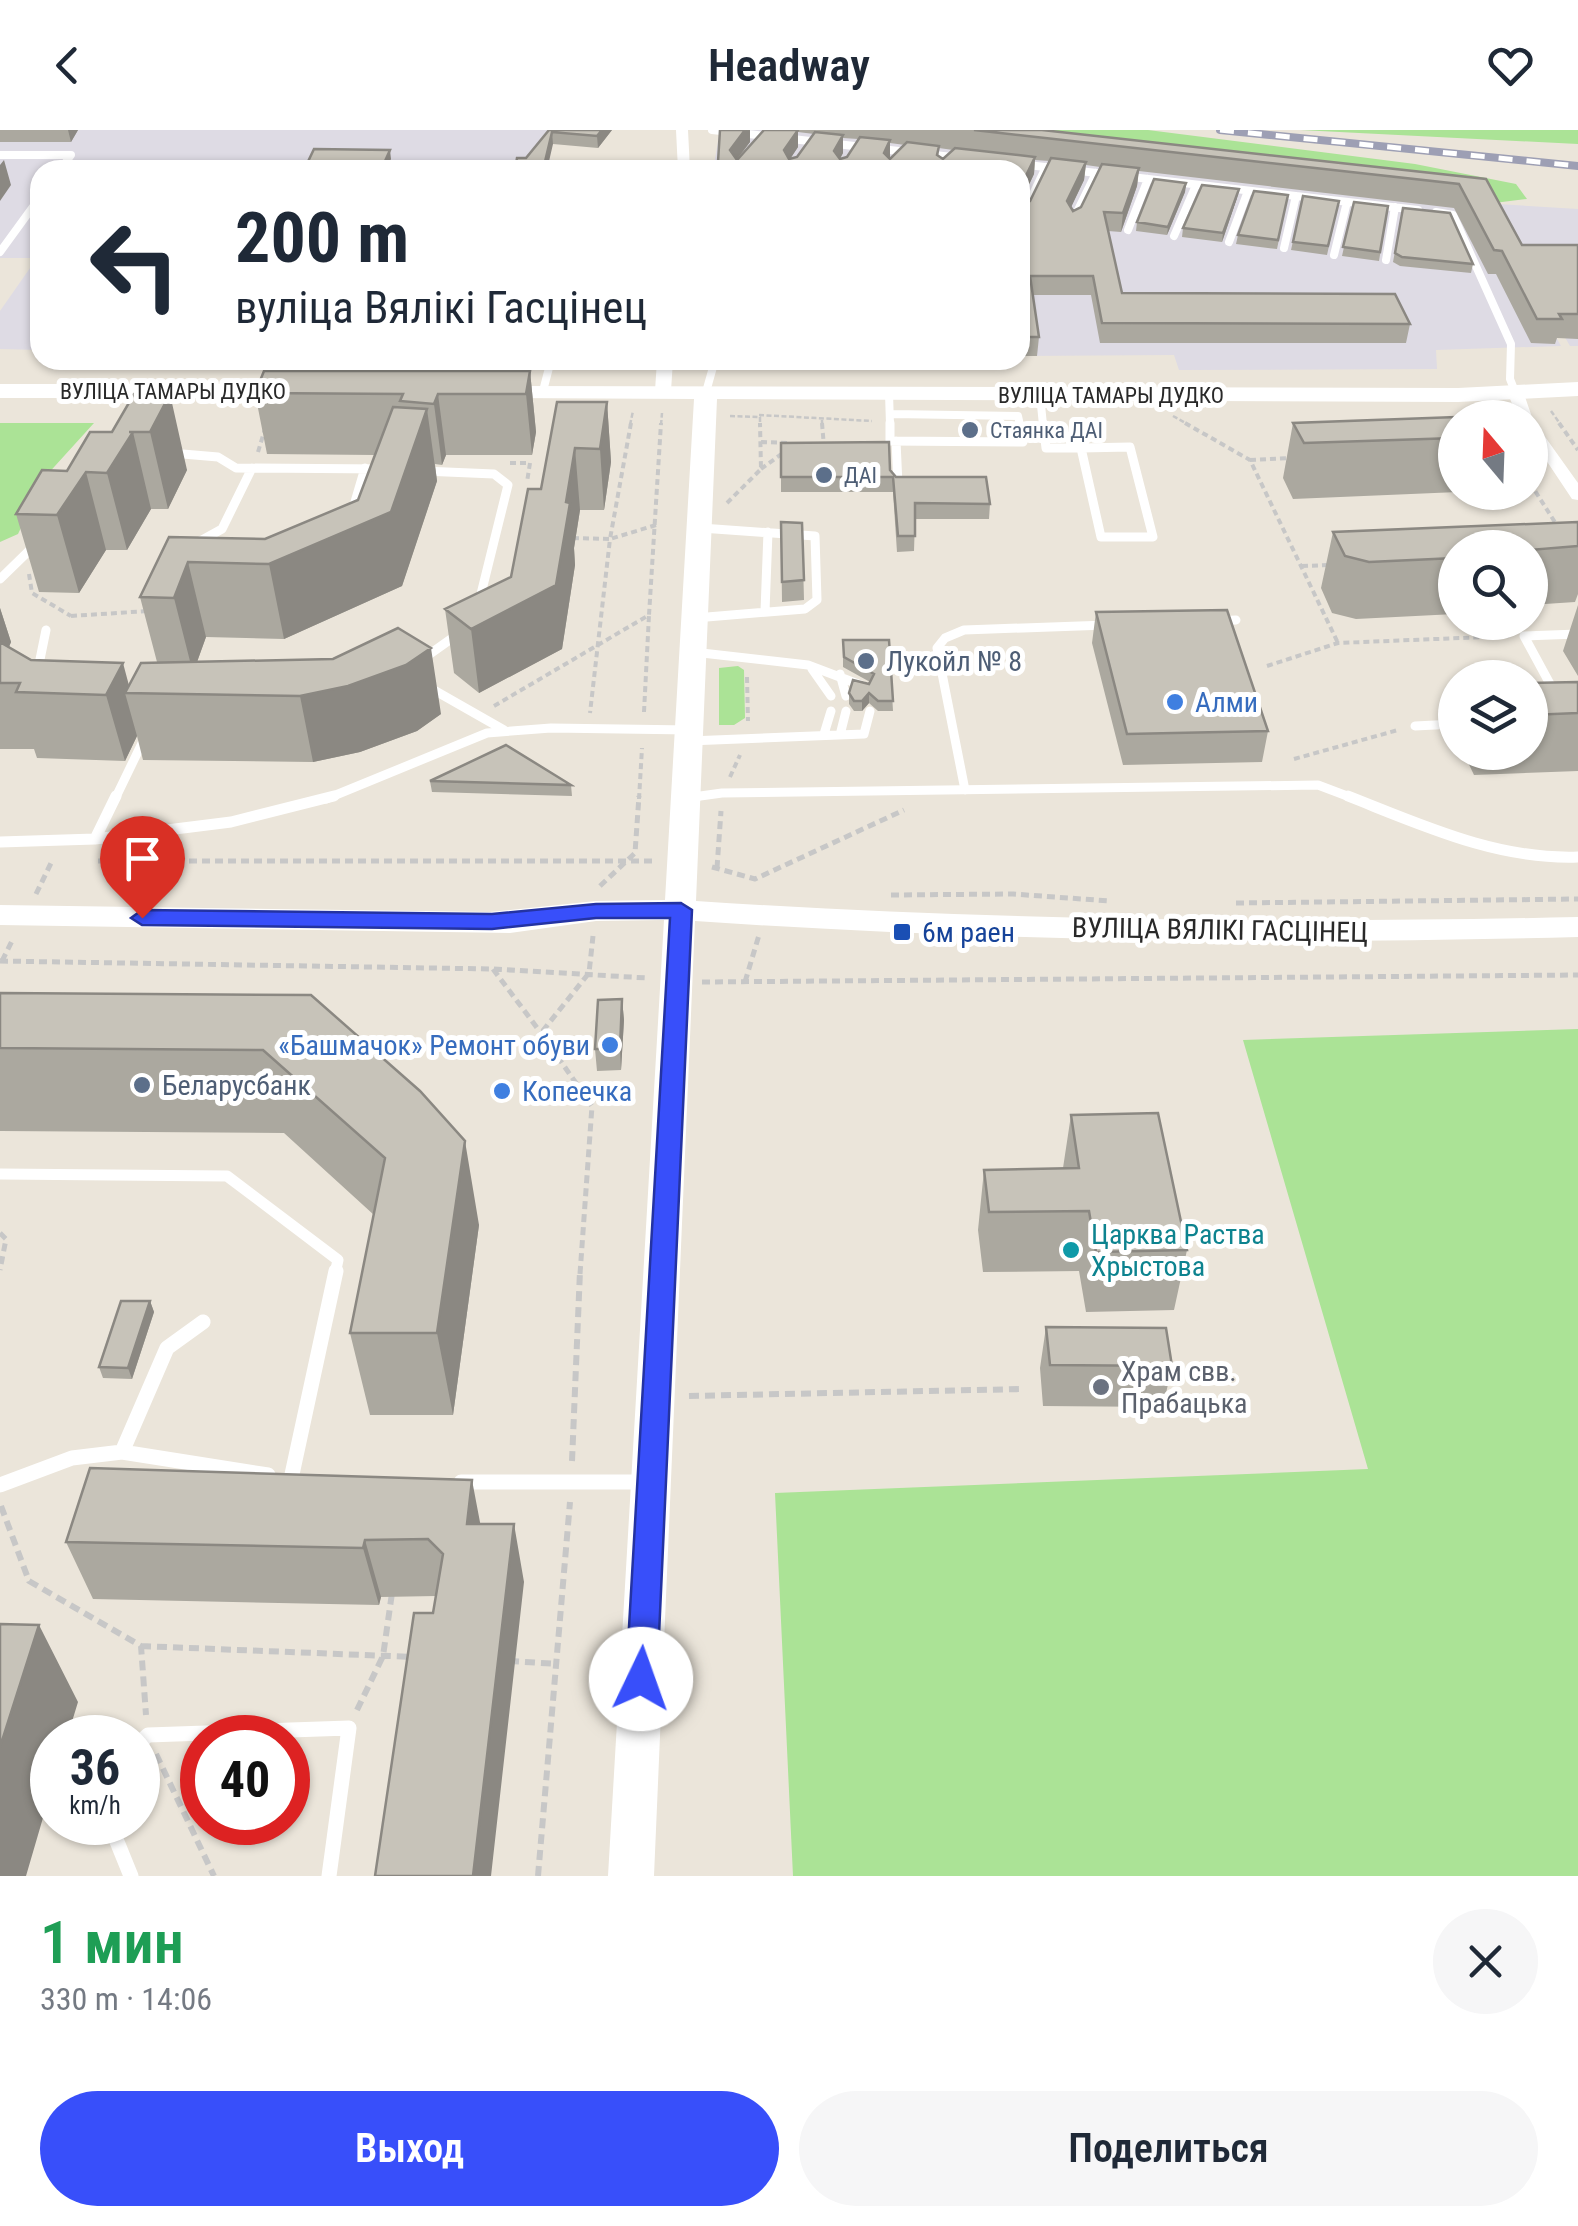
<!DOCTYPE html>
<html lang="ru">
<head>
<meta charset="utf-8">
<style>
  :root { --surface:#fff; --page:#f6f6f7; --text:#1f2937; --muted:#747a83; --accent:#384ffa }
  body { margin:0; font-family:"Roboto Condensed",sans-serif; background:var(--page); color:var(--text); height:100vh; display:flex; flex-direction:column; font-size:38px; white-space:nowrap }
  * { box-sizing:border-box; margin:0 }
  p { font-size:32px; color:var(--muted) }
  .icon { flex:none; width:55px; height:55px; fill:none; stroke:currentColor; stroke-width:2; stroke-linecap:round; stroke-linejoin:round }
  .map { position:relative; height:1746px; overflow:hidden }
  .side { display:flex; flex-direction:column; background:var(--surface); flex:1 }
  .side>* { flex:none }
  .guide { position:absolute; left:30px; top:30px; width:1000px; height:210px; border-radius:30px; box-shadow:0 2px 8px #0004; background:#fff; color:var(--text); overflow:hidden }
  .needle { width:65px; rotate:341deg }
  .controls { position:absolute; left:1438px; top:270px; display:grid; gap:20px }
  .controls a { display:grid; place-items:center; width:110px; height:110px; border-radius:50%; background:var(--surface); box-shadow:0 2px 8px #0004; font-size:50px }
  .speed { position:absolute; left:30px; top:1585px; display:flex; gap:20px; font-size:50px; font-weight:700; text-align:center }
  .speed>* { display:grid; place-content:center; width:130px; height:130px; border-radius:50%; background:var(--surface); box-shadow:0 2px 8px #0004; line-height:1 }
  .speed small { font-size:25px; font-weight:400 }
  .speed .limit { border:15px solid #d22; background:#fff; color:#111 }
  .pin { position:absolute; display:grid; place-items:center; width:85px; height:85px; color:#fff; margin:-102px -42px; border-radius:50% 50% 50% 0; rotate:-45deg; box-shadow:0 0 10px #0007 }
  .pin .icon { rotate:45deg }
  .me { position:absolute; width:110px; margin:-55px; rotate:3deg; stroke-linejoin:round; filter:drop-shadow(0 0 8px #0008) }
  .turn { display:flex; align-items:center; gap:35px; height:210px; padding:0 40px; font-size:45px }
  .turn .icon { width:130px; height:130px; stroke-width:2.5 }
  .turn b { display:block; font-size:70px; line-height:85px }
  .round { display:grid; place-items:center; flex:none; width:105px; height:105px; border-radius:52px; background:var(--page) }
  .headline { display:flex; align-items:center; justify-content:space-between; height:170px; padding:0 40px }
  h1 { font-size:60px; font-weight:600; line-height:75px; color:#1e9e55 }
  .button { display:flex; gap:20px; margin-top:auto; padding:20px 40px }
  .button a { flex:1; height:115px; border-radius:60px; background:var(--accent); color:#fff; font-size:40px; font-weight:600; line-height:115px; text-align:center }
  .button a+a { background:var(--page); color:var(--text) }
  header { display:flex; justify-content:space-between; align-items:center; height:130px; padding:0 40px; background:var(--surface); font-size:45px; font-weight:600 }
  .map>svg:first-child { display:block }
  .industrial { fill:#dedbe4 }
  .green { fill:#abe396 }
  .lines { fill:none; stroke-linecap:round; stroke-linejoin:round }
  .path-far3 { stroke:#c7c7c7; stroke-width:2.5; stroke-dasharray:5 2.5; stroke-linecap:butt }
  .path-far2 { stroke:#c7c7c7; stroke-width:4; stroke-dasharray:6 4; stroke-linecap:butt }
  .path-far1 { stroke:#c7c7c7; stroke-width:5; stroke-dasharray:8 5; stroke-linecap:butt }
  .path { stroke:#c7c7c7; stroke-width:6; stroke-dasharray:10 6; stroke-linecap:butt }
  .lane-far3 { stroke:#fff; stroke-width:8 }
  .lane-far2 { stroke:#fff; stroke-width:9 }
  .lane-far1 { stroke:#fff; stroke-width:11 }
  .lane { stroke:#fff; stroke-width:15 }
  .street { fill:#fff; fill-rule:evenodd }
  .secondary { fill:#fff; fill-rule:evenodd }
  .rail-casing { stroke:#9d9fb4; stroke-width:8 }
  .rail { stroke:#fff; stroke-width:5; stroke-dasharray:14; stroke-linecap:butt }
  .wall { fill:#aba89f; fill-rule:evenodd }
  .shaded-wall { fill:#8b8882 }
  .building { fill:#c7c3b9; stroke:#8b8882; stroke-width:2.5 }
  .route { fill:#384ffa; stroke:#2433a2; stroke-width:2.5 }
  .service-dot { fill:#5c6f8a; stroke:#fff; stroke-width:4 }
  .shop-dot { fill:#3f7fe0; stroke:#fff; stroke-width:4 }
  .transit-dot { fill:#1a4fb4; stroke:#fff; stroke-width:4 }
  .culture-dot { fill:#0f9aa8; stroke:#fff; stroke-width:4 }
  .worship-dot { fill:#6b7280; stroke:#fff; stroke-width:4 }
  .labels { text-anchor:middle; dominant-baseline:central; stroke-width:10; stroke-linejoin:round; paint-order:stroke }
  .far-street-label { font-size:22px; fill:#292929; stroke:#fff }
  .far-service-label { font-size:22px; fill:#4e5e75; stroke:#fff; text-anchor:start }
  .service-label { font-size:28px; fill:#4e5e75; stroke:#fff; text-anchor:start }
  .shop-label { font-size:28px; fill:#366cbe; stroke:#fff; text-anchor:start }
  .street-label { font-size:28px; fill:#292929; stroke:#fff }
  .transit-label { font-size:28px; fill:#164399; stroke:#fff; text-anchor:start }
  .culture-label { font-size:28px; fill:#0d838f; stroke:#fff; text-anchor:start }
  .worship-label { font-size:28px; fill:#5b616d; stroke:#fff; text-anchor:start }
</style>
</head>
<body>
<header><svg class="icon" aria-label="back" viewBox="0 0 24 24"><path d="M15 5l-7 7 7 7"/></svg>Headway<svg class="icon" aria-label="heart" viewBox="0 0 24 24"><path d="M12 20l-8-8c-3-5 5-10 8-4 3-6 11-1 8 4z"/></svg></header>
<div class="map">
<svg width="1578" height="1746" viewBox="0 0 1578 1746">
  <rect width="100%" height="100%" fill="#ebe5da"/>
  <path class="industrial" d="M0,0H550L528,26L613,40H40V220L0,219V181L37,128H0Z
    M720,0H841L1494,73L1491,90L1561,216L1436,220L1437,239L1179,240L1174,225L1020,226V40H713Z
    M1498,74L1578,79V216H1570L1498,91Z"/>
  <path class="green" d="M841,0H1148L1415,34L1516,54L1527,69L1494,73Z
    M1300,0H1578V14Z
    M0,293H94L45,347L18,404L0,412Z
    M738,536L744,540L745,588L734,595H719V538Z
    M1578,899V1746H793L775,1363L1368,1339L1243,910Z"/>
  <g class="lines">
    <path class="path-far3" d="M1551,281L1561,295
      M759,285L872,291
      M730,286L760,287V295
      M1173,286L1189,295
      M822,290V295
      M630,295L633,281
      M661,295L662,283"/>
    <path class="path-far2" d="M631,293L610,409L656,395
      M822,293L824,317
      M1185,293L1250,330L1338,513
      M1559,293L1578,320
      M761,312L788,313
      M258,322L265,299
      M1250,330L1292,328
      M510,333H530L527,352
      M761,339L787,320
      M1530,353L1558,397
      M727,373L761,339L760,293
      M573,408L610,409L590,583
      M1302,436L1329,435
      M29,444L32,463L71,486
      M71,486L148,481
      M1267,536L1338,513L1510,506
      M747,547L748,591
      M494,576L649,485L661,293
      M644,582L649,485
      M1294,629L1398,600
      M730,647L740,625
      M639,669L642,618"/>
    <path class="path-far1" d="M98,731H657
      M712,737L755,749L904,680
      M717,738L721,681
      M600,756L635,723L639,666
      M36,764L53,729
      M891,765L1013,764L1110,771
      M1236,773L1578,769
      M0,831L493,839L647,848
      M2,831L13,809
      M493,839L541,903
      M702,852L1578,845
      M745,852L759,805
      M0,1103L6,1109L0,1140
      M580,1144L592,976L541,903L589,843L593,806"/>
    <path class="path" d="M689,1266L1024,1259
      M572,1331L580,1141
      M1,1376L29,1451L141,1516L146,1585
      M141,1516L413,1527
      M509,1531L558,1534
      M357,1580L383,1526L392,1463
      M156,1624L214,1746
      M538,1746L570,1372"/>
    <path class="lane-far3" d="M712,0L961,28
      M0,25H71L60,40
      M1019,34L1418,80
      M1436,82L1453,85L1511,214L1510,249L1516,264
      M1024,83L1046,37
      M1074,88L1096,43
      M1128,100L1148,49
      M1174,106L1196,55
      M1229,112L1248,61
      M1284,118L1296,66
      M0,122L40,67
      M1334,125L1347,72
      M1386,130L1395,77
      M444,253L454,230
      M543,261L551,230
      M706,262L715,230
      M889,263L890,295
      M1040,265L1043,295
      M893,284L1018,286L1020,295"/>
    <path class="lane-far2" d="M890,293V311L1023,312L1019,293
      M1043,293L1046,318H1081
      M896,311L898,355H904
      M1130,317L1153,407H1101L1081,318Z
      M171,323L218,327L236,338L384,339
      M423,341L494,344L508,355L479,472
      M352,382L365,338
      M193,415L222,399L252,338
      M0,449L38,412
      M765,481L768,402
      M695,488L805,479L817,470L815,406L701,398
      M1215,491L1236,490
      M693,522L808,535L866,557
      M420,531L458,504
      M812,539L831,566
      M37,544L46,500
      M840,544L846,566
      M425,555L504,600
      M1556,565L1524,506L1578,504
      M1415,596L1455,594
      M824,604L831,581
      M840,605L846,581
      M689,611L864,604L870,581
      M965,660L937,518L945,508L964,500L1107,495
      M686,668L722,663L1318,655L1355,669
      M115,669L145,607
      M326,669L487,603L551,598L690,600"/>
    <path class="lane-far1" d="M1348,666C1422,695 1497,730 1578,727
      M686,668L697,666
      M95,709L231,692L334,666
      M0,712L95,709L116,666
      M0,1044L227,1046L338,1130L335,1144"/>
    <path class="lane" d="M122,1322L167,1218L203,1192
      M291,1349L336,1141
      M461,1352H642
      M0,1355L72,1328L122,1322L268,1345
      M138,1614L148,1605L349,1598L329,1746
      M109,1692L131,1746"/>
    <path class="street" d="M676,0H688L690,40H678Z
      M657,230H673L671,261L663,266L655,261Z
      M1516,259L1524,264L1533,290L1578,353V370L1572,369L1530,306V288H1518L1508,264Z"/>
    <path class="secondary" d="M1578,252V266L1458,272L717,269L696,771C989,790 1284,794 1578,787V807C1284,815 989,811 695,791L654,1746H608L664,790L596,791L510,803L0,795V775L490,782L596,771L665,770L694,269L488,268L477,261L480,256L1458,258Z
      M0,254H299L310,261L299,268H0Z"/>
    <defs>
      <path id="rail" d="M1220,0L1578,36"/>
    </defs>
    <use href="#rail" class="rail-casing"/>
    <use href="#rail" class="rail"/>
  </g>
  <path class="wall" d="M0,0H78L71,12H0Z
    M549,0H612L598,18L553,14L526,28Z
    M720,0H750V12L737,30L764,0H1042L1486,49L1522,115H1578V209L1557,208L1555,214L1531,213L1496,144H1488L1454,78L1139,41L1137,56L1121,102L1108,101L1122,163L1410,194L1406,213H1100L1091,165H1033L1039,207L1037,226H1020V40H718ZM798,2L814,4L797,27L790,29L798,17ZM843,8L858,9L847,27L840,29L843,23ZM890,13L905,15L890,29L889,28ZM939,18L953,20L943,29L938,26ZM1035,30L1050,31L1030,71L1023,75L1021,72L1034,44ZM1086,35L1100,37L1081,77L1073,81L1071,77L1084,50Z
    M1186,53L1185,62L1167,105L1136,101L1137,92Z
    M1288,65L1277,119L1236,114L1238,105Z
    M1303,66L1339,71L1327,125L1291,120Z
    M1237,68L1222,112L1182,107L1183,98Z
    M1354,72L1388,76L1379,131L1342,126Z
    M1403,78L1473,134L1471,143L1400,136L1393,132Z
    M530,241L536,302L532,325H446L442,335L435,334L437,351L402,456L284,509L206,507L197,532L441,584L417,601L360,622L313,632L143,630L137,606L125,631L37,628L34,619H0V478L11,512L9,517L31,530L129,556L157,532L140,467L169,407L265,409L358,370L375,325L267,324L255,263Z
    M134,264L187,340L168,379H151L127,420H106L79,463L39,462L16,384L112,302Z
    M607,272L611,332L604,380H580L574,418L575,435L562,519L479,563L454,543L445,479L511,447L541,359Z
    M1455,288V362H1458L1293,369L1283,348L1293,293Z
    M781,313L896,347L990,374L989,389H915L914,421L897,422L893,362H781Z
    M781,392L802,393L804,470L782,472Z
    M1578,392V464L1575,472L1530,475V418H1455V484L1356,489L1332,483L1321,458L1333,402Z
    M1578,475V546L1563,521Z
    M1096,482L1268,601L1262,632L1123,635L1092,513Z
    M843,510H889L893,581H878L869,573L862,581H854L849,574V563L869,554L870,552L843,537Z
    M1578,552V641L1474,645L1463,622H1530V553Z
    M430,651L571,655L572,666L432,662Z
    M0,863L311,865L479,1095L453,1285H370L350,1203L374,1085L284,1003L0,1001Z
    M622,869L624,890L621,940L597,941L595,919Z
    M1071,985L1187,1120L1174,1180L1086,1182L1079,1141L983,1142L978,1100L984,1040L1063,1038Z
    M150,1171L154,1182L132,1249L103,1248L99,1237Z
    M1046,1197L1172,1236L1163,1277L1043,1276L1040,1238Z
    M481,1394L524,1452L433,1483L436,1466L381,1467L379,1475L93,1469L66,1412Z"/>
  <path class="shaded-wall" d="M68,0H78L71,12Z
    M602,0H612L598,18L597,6Z
    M745,0H750V12L733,34L730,20Z
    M798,0V17L784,38V20Z
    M552,2L553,14L547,40H543Z
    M843,5V23L834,39V21Z
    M890,10V28L884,23Z
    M390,20L391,29L386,40H381Z
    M1035,27L1034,44L1020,73V58Z
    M4,30L11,55L0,71V35Z
    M1086,32L1084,50L1065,90L1067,71Z
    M1139,38L1137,56L1121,102L1123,83Z
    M1186,53L1185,62L1167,105L1168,97Z
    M1239,59L1237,68L1222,112L1223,103Z
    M530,241L536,302L532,325L526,264Z
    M170,264L187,340L168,379L150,302Z
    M438,264L446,325L442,335L434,274Z
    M607,272L611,332L604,380L600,319Z
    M427,279L437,351L402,456L284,509L269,434L391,382Z
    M133,302L151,379L127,420L107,343Z
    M575,318L580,380L574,418L575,435L562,519L479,563L471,499L556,455L566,372Z
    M86,342L106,420L79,463L57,385Z
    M188,432L206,507L193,543L174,468Z
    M0,478L11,512L0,538Z
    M431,518L441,584L417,601L360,622L313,632L300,566Z
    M123,533L131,563H125L137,606L125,631L106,565Z
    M869,563V573L862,581V571Z
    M622,869L624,890L621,940L620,919Z
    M465,1011L479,1095L453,1285L437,1203Z
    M150,1171L154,1182L132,1249L128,1238Z
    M472,1350L483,1408L467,1394Z
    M514,1394L524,1452L491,1746H473Z
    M365,1410L381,1467L379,1475L363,1418Z
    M39,1495L78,1572L67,1608H52V1657L26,1746H0V1617Z"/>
  <path class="building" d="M549,0H602L597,6L552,2L543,40H515L517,28H526Z
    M720,0H745L730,20L737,30L764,0H798L784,20L789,29L797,27L815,2L843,5L834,21L840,29L847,27L860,7L890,10L884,23L890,29L907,12L939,16L937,25L943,29L955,18L1035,27L1020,58V40H788L718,32Z
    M974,0H1042L1486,49L1522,115H1578V184H1559L1562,189H1537L1502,121L1494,120L1459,54Z
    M314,19L390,20L381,40H304Z
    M1051,28L1086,32L1067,71L1073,81L1081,77L1102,34L1139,38L1123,83L1104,82L1122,163L1395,164L1410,194L1102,193L1093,146H1030L1039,207H1020V133H1026L1020,103V71L1023,75L1030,71Z
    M1154,49L1186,53L1168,97L1137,92Z
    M1202,55L1239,59L1223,103L1183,98Z
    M1254,61L1288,65L1278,110L1238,105Z
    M1303,66L1339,71L1328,116L1293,112Z
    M1354,72L1388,76L1380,122L1343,117Z
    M1403,78L1450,83L1473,134L1402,127L1395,123Z
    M264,241H530L526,264H438L434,274L400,271L403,264L255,263Z
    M134,264H170L150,302H129H133L107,343L86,342L57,385L16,384L42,340L67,341L90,302H112Z
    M557,272H607L600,319L575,318L566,372L570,373L556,455L471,499L445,479L511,447L528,359H541Z
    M393,277L427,279L391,382L269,434L188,432L174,468L140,467L169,407L265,409L358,370Z
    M1484,286L1486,288H1455V308L1304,313L1293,293Z
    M889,312L890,340L896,347H986L990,374L915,373V406H898L893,347H781V313Z
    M781,392L802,393L804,450L782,452Z
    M1578,392V416L1530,420V418H1455V428L1369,432L1345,426L1333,402Z
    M1227,480L1268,601L1127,604L1096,482Z
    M398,498L431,518L406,535L348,556L300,566L125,563L141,533L333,529Z
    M843,510H889L893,571H878L869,563L862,571H854L849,563L853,550L869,554L874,544L844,527Z
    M0,512L31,530L123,533L106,565L16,562L20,553H0Z
    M1578,552V583L1530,585V553Z
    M506,615L571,655L430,651Z
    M0,863L311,865L420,961L465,1011L437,1203H350L385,1028L263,920L0,918Z
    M622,869L620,919H595L598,870Z
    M1158,983L1187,1120L1096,1122L1089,1081L989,1082L984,1040L1079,1038L1071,985Z
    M121,1171H150L128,1238L99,1237Z
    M1046,1197L1166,1198L1172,1236L1050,1235Z
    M90,1338L472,1350L467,1394H514L473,1746H375L414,1483H433L443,1424L428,1409L365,1410L363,1418L66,1412Z
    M0,1494L39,1495L0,1617Z"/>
  <path class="route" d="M681,773L692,780L657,1549L652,1559L641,1563L630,1559L626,1549L670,788H596L492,799L142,795L131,788L142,780L492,784L596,774Z"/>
  <g class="service-dot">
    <circle cx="970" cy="300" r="10"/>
    <circle cx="824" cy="345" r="10"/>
    <circle cx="866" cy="531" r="10"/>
    <circle cx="142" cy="955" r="10"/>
  </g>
  <g class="shop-dot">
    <circle cx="1175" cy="572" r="10"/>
    <circle cx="610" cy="915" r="10"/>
    <circle cx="502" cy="961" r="10"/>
  </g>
  <rect class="transit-dot" x="892" y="792" width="20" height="20" rx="5"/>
  <circle class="culture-dot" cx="1071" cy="1120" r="10"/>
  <circle class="worship-dot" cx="1101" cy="1257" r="10"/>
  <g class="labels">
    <g class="far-street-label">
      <text x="173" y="261">ВУЛІЦА ТАМАРЫ ДУДКО</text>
      <text x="1111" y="265">ВУЛІЦА ТАМАРЫ ДУДКО</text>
    </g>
    <g class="far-service-label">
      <text x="990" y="300">Стаянка ДАІ</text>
      <text x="844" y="345">ДАІ</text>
    </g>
    <g class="service-label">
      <text x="886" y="531">Лукойл № 8</text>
      <text x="162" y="955">Беларусбанк</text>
    </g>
    <g class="shop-label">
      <text x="1195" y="572">Алми</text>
      <text x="590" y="915" text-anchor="end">«Башмачок» Ремонт обуви</text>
      <text x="522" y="961">Копеечка</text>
    </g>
    <g class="street-label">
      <text transform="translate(1220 800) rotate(1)">ВУЛІЦА ВЯЛІКІ ГАСЦІНЕЦ</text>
    </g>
    <g class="transit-label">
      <text x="922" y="802">6м раен</text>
    </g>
    <g class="culture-label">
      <text x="1091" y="1104">Царква Раства<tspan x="1091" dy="32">Хрыстова</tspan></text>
    </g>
    <g class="worship-label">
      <text x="1121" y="1241">Храм свв.<tspan x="1121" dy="32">Прабацька</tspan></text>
    </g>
  </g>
</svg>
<div class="controls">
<a><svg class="needle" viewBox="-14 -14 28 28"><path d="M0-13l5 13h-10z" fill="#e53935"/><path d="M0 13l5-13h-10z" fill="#747a83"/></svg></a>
<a><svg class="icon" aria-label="search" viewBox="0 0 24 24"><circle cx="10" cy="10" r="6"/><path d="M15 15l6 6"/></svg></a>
<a><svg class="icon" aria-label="layers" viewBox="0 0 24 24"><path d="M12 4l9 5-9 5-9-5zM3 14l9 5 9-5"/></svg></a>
</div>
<div class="speed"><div>36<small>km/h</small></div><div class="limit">40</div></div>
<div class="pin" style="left:142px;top:788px;background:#d93025"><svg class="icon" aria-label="arrive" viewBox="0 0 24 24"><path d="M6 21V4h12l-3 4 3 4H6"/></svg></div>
<svg class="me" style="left:641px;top:1549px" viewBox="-20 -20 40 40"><circle r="19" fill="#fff"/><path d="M0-13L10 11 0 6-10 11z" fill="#384ffa"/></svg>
<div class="guide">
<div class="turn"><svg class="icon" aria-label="left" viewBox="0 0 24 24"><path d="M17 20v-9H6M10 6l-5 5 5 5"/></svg><div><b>200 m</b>вуліца Вялікі Гасцінец</div></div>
</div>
</div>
<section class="side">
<div class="headline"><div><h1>1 мин</h1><p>330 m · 14:06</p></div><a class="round"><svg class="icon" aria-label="close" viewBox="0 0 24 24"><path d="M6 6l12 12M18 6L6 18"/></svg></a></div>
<div class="button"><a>Выход</a><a>Поделиться</a></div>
</section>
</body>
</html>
